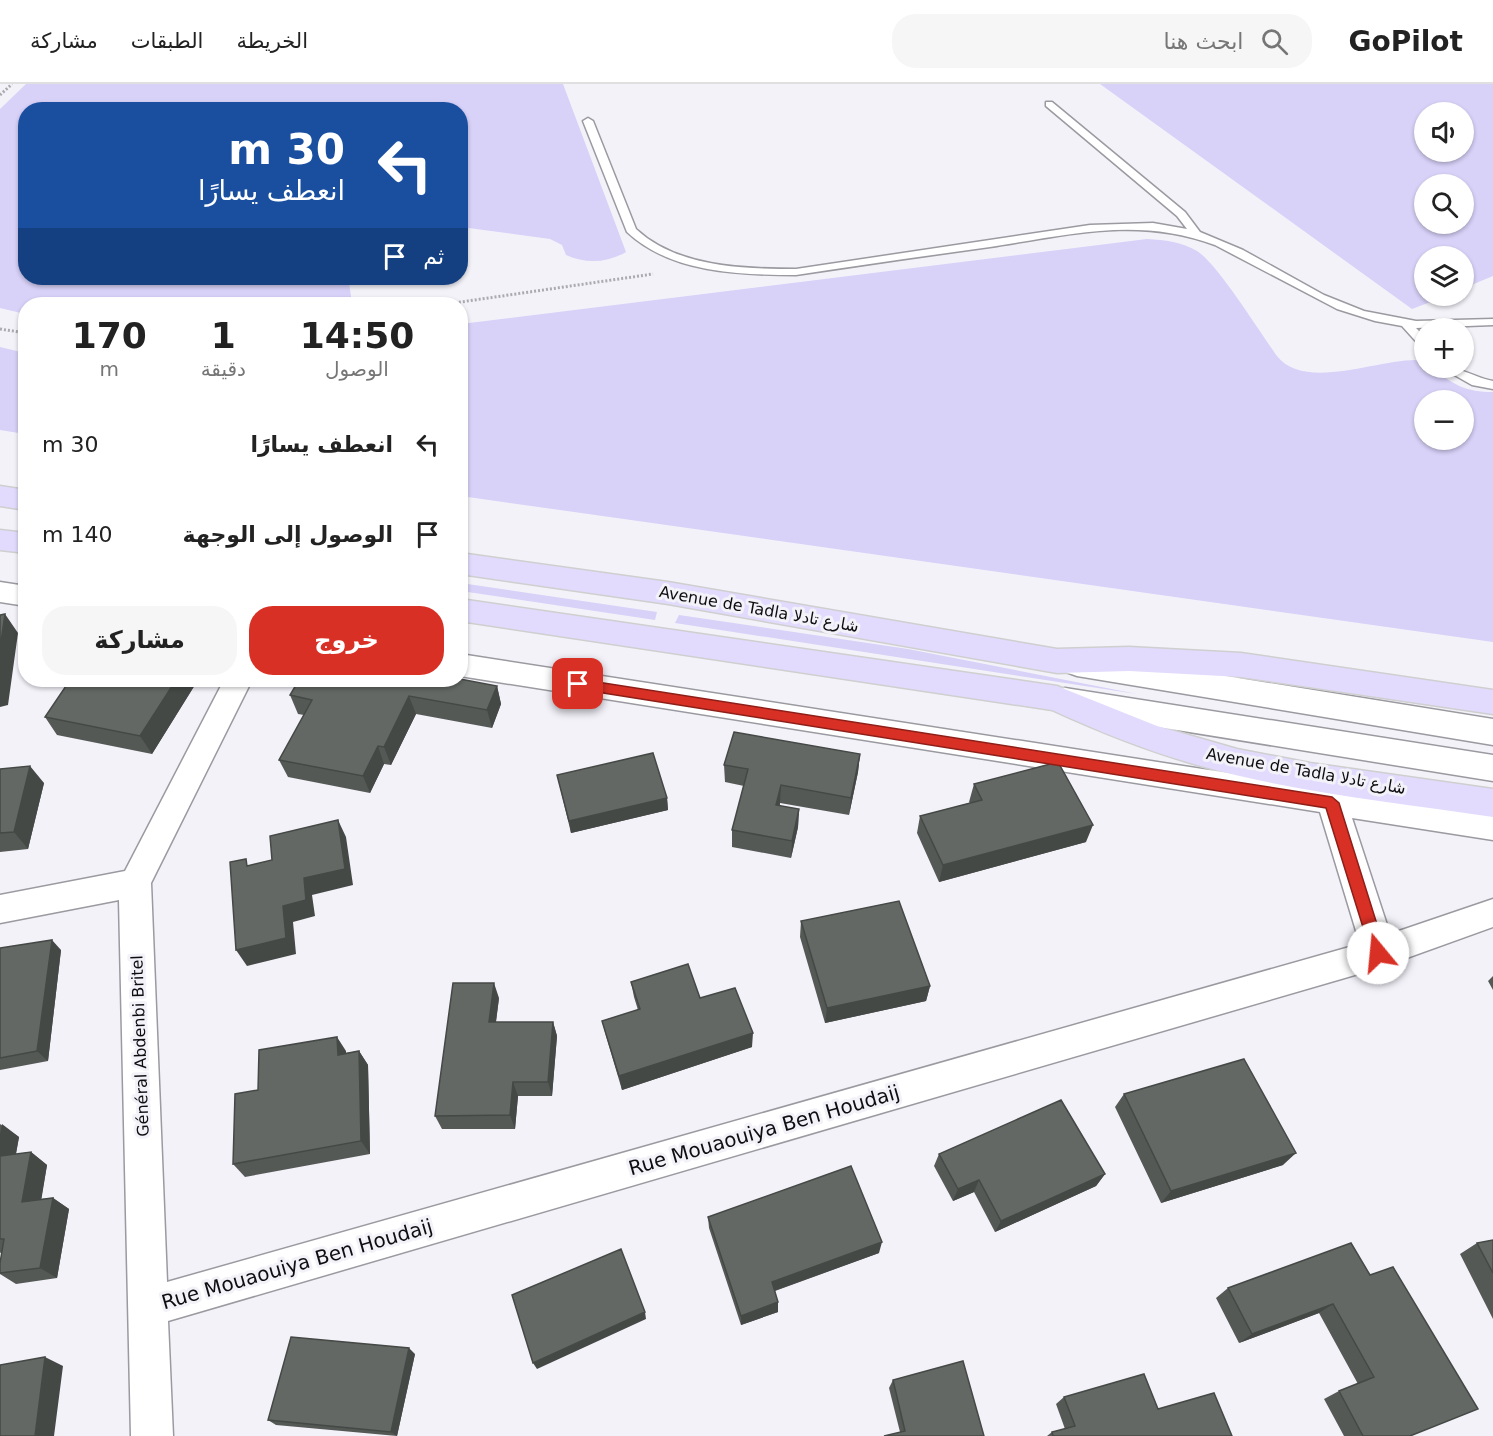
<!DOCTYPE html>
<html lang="ar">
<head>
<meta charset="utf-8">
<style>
  :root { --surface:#fff; --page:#f6f6f6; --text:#222; --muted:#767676; --line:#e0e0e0; --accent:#d93025 }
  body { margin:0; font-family:"DejaVu Sans",Vazirmatn,sans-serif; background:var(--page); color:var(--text); direction:rtl; height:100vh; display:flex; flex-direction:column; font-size:22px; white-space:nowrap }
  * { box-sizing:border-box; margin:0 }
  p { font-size:20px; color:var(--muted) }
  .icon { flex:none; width:33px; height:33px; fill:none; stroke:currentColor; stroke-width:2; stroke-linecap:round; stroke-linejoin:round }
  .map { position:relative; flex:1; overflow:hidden; direction:ltr }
  .panel { position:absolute; left:18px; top:213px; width:450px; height:390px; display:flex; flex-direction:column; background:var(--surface); border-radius:24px; box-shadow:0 2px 4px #0004; direction:rtl }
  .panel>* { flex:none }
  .banner { position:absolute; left:18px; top:18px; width:450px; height:183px; border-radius:24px; box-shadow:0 2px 4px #0004; direction:rtl; background:#1a4fa0; color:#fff; overflow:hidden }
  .fabs { position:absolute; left:1414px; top:18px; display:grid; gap:12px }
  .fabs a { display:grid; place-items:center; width:60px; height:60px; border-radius:50%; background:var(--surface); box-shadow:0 2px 4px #0004; font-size:30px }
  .pin { position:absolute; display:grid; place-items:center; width:51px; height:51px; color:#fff; margin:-26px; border-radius:12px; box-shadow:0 3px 9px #0006 }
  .me { position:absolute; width:66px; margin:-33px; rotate:343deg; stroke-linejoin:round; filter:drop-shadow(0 0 4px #0008) }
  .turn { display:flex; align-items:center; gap:21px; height:126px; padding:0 24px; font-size:27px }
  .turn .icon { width:78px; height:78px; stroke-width:2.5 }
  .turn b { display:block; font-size:42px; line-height:51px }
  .then { display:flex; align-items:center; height:57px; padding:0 24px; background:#0003; gap:12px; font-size:22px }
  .eta { display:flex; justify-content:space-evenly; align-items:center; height:102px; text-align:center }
  .eta b { font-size:36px; font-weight:700; line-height:42px }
  .action { display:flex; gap:12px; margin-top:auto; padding:12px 24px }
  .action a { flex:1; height:69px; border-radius:24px; background:var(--accent); color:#fff; font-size:24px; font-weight:700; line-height:69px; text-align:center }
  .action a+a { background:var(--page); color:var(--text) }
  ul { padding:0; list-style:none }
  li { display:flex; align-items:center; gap:18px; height:90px; padding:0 24px }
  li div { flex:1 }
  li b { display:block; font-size:22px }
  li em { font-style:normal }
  header { display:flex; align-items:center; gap:36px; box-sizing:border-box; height:84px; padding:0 30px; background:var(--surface); border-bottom:2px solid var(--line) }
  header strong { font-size:28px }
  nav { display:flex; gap:33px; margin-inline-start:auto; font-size:21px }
  .search { width:420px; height:54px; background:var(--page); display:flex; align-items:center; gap:15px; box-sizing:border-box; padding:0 21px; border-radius:24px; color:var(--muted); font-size:22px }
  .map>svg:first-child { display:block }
  .green { fill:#d8d1f8; fill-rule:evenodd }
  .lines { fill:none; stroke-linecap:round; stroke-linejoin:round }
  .service-casing { stroke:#9b9aa0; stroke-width:3 }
  .minor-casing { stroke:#9b9aa0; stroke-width:3 }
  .secondary-casing { stroke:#9b9aa0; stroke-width:3 }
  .primary-casing { stroke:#cfcfcf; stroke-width:3 }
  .path { stroke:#aaaaaf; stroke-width:3; stroke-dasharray:2 2; stroke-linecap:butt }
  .service { fill:#fff; fill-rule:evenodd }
  .minor { fill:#fff; fill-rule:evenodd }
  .secondary { fill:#fff; fill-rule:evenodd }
  .primary { fill:#e2dbfd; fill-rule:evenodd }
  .wall { fill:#555956 }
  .shaded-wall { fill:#454946 }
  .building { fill:#636864; stroke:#454946; stroke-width:1.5 }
  .route { fill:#d93025; stroke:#8d1f18; stroke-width:1.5 }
  .labels { text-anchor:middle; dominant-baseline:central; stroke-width:6; stroke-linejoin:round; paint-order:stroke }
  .street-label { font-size:16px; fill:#0e0e10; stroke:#f3f2f9 }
  .near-street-label { font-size:20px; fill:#0e0e10; stroke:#f3f2f9 }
</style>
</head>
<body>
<header>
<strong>GoPilot</strong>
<div class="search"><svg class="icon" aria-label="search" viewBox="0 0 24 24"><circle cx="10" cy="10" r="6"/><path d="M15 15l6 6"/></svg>ابحث هنا</div>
<nav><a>الخريطة</a><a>الطبقات</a><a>مشاركة</a></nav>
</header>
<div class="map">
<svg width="1493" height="1352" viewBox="0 0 1493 1352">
  <rect width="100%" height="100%" fill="#f3f2f9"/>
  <path class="green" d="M26,0H563L626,168C607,179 586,180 566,171L562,161L550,155L461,143L460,26H26V194H388L349,198L352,220H26L25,230L0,224V25Z
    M1100,0H1493V192L1464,204V172H1425V212H1446L1412,225ZM1425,28H1464V68H1425ZM1425,100H1464V140H1425Z
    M1147,155C1165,156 1182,158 1197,167C1217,179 1261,250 1277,272C1304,307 1376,276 1415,276L1425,279V284H1433C1453,301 1466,308 1493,308V558L461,412V240ZM1464,316V356H1425V316Z
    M0,263L25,269V350L0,346Z
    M460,499H461L657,528L655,536L461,507Z
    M679,531L908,565L1137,610L675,539Z"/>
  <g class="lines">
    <defs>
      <path id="service" d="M1046,18H1052L1185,128L1200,148L1243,166L1324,211L1364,227L1416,237L1493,235V241L1416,244L1425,253V264L1421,263L1402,242L1375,237L1337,225L1215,161C1137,132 1069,151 990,163C925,172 861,181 796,191C739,191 671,189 627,148L583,37L588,34L593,37L636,145C677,183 742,185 796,185L1090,141L1153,139L1187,145L1177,132L1046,22Z
        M1442,284C1460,282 1475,294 1493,297V305L1472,301Z"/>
      <path id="minor" d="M0,498L26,502V522L0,518Z
        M460,570L1493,730V756L1352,734L1390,850L1493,815V843L1379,884L168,1237L173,1352H131L119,816L0,839V811L125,787L224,596H252L151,799L167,1198L1360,860L1320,728L460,592Z"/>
      <path id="secondary" d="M1077,568L1493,635V661L1077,592L1066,588L1061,580L1066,572Z
        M1065,604L1493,671V697L1065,628L1054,625L1049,616L1054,607Z"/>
      <path id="primary" d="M0,402L26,406V426L0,422Z
        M0,446L26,449V469L0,466Z
        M460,469L668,498L1057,565L1129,563L1241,569L1493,606V630L1241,593L1129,587L1057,589L668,520L460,490Z
        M460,515L1057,602L1157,642L1237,665L1310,679L1493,705V733C1395,718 1296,709 1201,682C1150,668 1100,648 1052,626L460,537Z"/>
    </defs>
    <use href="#service" class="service-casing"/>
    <use href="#minor" class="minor-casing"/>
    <use href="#secondary" class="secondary-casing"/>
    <use href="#primary" class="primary-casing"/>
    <path class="path" d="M0,11L12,0
      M447,220L653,190
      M0,245L26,249"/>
    <use href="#service" class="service"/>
    <use href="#minor" class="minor"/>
    <use href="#secondary" class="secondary"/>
    <use href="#primary" class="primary"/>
  </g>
  <path class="wall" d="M198,596L152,670L57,651L45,633Z
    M497,602L501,620L492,644L416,630L391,681L384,680L370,709L288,693L279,676L304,631L298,630L290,611Z
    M860,670L858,688L849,731L780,719V722L799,725L798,743L791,774L732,763V746L744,702L725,698L724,681Z
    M0,685L44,699L28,765L0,768Z
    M557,691L667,714L668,726L571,749Z
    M974,700L1086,758L939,798L917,749L920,732L970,719L969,718Z
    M801,837L930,902L926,917L825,939L800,853Z
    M0,864L61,866L48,977L0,986Z
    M1493,892V906L1488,897Z
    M631,898L700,914L752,963L622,1006L606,952L602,937L638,926L634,913Z
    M499,914L496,938H553L557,952L552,1012H518L515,1045H442L435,1032Z
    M346,967V969L359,967L368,981L370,1070L245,1093L233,1080L258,1006Z
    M1124,1010L1283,1081L1161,1119L1115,1023Z
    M0,1040L19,1053L16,1070L31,1068L47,1081L41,1115L53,1114L69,1125L57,1194L16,1200L0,1190V1179L2,1168L0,1169Z
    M939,1070L1105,1090L1096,1102L995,1148L974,1108L953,1117L934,1082Z
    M708,1133L879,1169L775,1207L778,1228L741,1241L709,1144Z
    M1493,1156V1235L1460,1170L1477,1159Z
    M1351,1159L1410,1352H1344L1324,1315L1339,1307L1358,1300L1319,1229L1239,1259L1216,1214L1228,1204Z
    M415,1270L397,1352L276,1341L268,1336Z
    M893,1296L984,1352L900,1348L889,1304Z
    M1064,1313L1158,1325L1232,1352H1047L1052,1348L1065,1345L1056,1320Z"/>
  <path class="shaded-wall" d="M5,530L18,549L8,621L0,623V565Z
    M176,596H198L152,670L140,652Z
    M497,602L501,620L492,644L487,626Z
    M409,612L416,630L391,681L384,663Z
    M378,662L384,680L370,709L363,692Z
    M860,670L858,688L849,731L851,714Z
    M30,682L44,699L28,765L14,748Z
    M781,701L780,719L775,738L776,721Z
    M667,714L668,726L571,749L569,737Z
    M799,725L798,743L791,774L792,757Z
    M338,736L346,753L353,801L312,811L315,832L293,838L296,870L247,882L236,866L283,822L304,794Z
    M1093,741L1086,758L939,798L943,781Z
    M52,856L61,866L48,977L37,967Z
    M494,899L499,914L494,952L489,938Z
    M930,902L926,917L825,939L827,924Z
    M553,938L557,952L552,1012L548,998Z
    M753,949L752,963L622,1006L619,992Z
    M337,953L346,967V985L338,971Z
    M359,967L368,981L370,1070L361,1057Z
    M513,998L518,1012L515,1045L510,1031Z
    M2,1040L19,1053L13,1085L0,1076V1050Z
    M31,1068L47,1081L39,1130L22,1118Z
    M1296,1069L1283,1081L1161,1119L1171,1107Z
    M1105,1090L1096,1102L995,1148L1001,1137Z
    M979,1096L974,1108L953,1117L958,1105Z
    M53,1114L69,1125L57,1194L40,1184Z
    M882,1158L879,1169L771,1208L772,1198Z
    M778,1218V1228L741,1241V1232Z
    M1333,1220L1319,1229L1239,1259L1252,1250Z
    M645,1228L646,1235L537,1285L533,1279Z
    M409,1264L415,1270L397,1352L391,1348Z
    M45,1273L63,1282L54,1352H35Z"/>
  <path class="building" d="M5,530L0,565V531Z
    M460,595L497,602L487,626L409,612L384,663L378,662L363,692L279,676L312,616L290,611L299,596Z
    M70,596H176L140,652L45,633Z
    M734,648L860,670L851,714L781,701L776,721L799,725L792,757L732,746L748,685L724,681Z
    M653,669L667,714L569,737L557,691Z
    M1058,678L1093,741L943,781L920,732L982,716L974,700Z
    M30,682L14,748L0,749V685Z
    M338,736L345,785L304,794L306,816L283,822L286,854L236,866L230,778L246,775L247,782L272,776L270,752Z
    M899,817L930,902L827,924L801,837Z
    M52,856L37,967L0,974V864Z
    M688,880L700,914L735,904L753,949L619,992L602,937L640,925L631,898Z
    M453,899H494L489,938H553L548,998H513L510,1031L435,1032Z
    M337,953L338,971L359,967L361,1057L233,1080L235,1010L258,1006L259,966Z
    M1244,975L1296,1069L1171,1107L1124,1010Z
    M1061,1016L1105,1090L1001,1137L979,1096L958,1105L939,1070Z
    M31,1068L22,1118L53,1114L40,1184L0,1189V1179L4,1155H0V1072Z
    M851,1082L882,1158L772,1198L778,1218L741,1232L708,1133Z
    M1493,1156V1189L1477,1159Z
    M1351,1159L1370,1191L1393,1183L1478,1325L1410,1352H1363L1339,1307L1374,1293L1333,1220L1252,1250L1228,1204Z
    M621,1165L645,1228L533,1279L512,1211Z
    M291,1253L409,1264L391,1348L268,1336Z
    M45,1273L35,1352H0V1281Z
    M963,1277L984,1352H884L905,1347L893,1296Z
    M1144,1290L1158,1325L1214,1309L1232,1352H1053L1052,1348L1075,1342L1064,1313Z"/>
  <path class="route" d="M578,595L1332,713L1339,719L1386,869L1378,875L1371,869L1326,724L578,605L572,600Z"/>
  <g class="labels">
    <g class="street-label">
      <text transform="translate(759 525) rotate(10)">Avenue de Tadla شارع تادلا</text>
      <text transform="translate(1306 687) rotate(10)">Avenue de Tadla شارع تادلا</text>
      <text transform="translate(140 962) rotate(-92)">Général Abdenbi Britel</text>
    </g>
    <g class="near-street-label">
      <text transform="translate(764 1046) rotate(-16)">Rue Mouaouiya Ben Houdaij</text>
      <text transform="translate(297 1180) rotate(-16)">Rue Mouaouiya Ben Houdaij</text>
    </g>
  </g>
</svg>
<div class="fabs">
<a><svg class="icon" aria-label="sound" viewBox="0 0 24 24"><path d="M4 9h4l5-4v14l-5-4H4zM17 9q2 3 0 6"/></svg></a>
<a><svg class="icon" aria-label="search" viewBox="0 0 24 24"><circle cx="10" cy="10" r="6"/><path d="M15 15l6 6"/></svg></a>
<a><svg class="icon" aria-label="layers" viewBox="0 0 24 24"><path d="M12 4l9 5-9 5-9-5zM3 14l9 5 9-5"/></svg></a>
<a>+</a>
<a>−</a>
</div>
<div class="pin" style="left:578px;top:600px;background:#d93025"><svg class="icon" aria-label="arrive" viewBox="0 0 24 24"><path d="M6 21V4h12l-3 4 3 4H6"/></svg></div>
<svg class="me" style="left:1378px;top:869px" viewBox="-20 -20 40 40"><circle r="19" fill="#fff"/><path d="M0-13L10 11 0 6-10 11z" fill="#d93025"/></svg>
<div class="banner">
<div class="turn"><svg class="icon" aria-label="left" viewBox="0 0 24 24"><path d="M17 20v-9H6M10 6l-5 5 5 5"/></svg><div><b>30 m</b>انعطف يسارًا</div></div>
<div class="then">ثم<svg class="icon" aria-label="arrive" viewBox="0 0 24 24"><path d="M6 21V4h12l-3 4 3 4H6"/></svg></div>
</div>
<section class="panel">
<div class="eta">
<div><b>14:50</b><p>الوصول</p></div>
<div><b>1</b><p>دقيقة</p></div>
<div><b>170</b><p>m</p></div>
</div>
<ul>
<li><svg class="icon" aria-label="left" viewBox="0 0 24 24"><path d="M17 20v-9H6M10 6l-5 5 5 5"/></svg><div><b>انعطف يسارًا</b></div><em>30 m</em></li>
<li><svg class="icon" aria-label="arrive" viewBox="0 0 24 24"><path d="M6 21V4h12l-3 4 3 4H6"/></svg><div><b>الوصول إلى الوجهة</b></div><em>140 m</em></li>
</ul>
<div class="action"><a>خروج</a><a>مشاركة</a></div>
</section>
</div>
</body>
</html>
